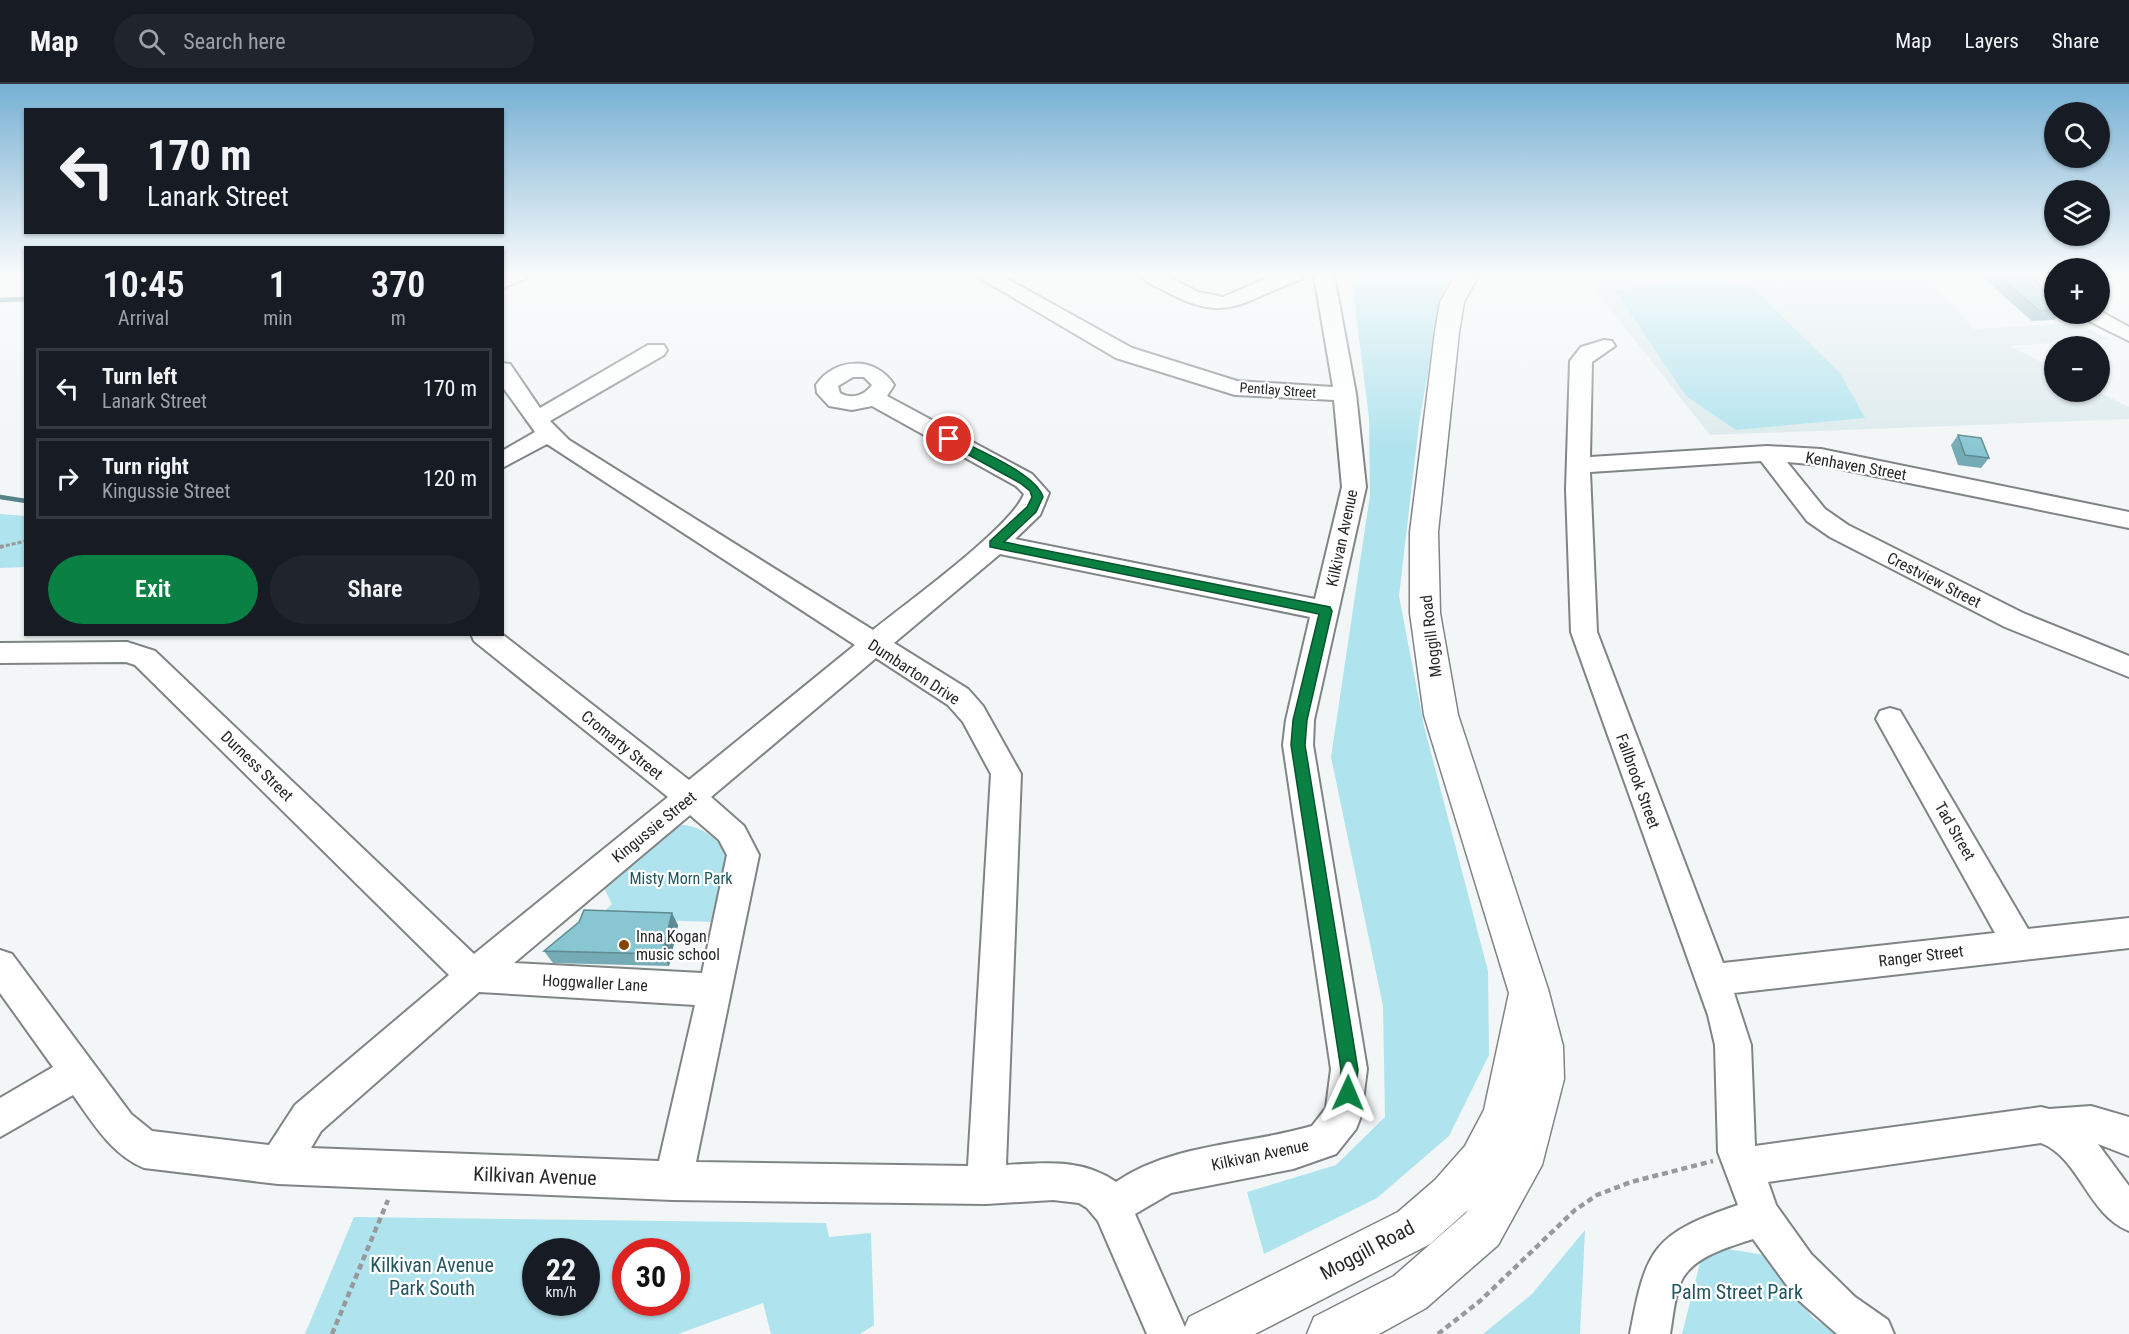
<!DOCTYPE html>
<html lang="en">
<head>
<meta charset="utf-8">
<style>
  :root { --surface:#171b24; --page:#20242c; --text:#f1f3f6; --muted:#9ea1a6; --line:#363941; --accent:#0b8043 }
  body { margin:0; font-family:"Roboto Condensed",sans-serif; background:var(--page); color:var(--text); height:100vh; display:flex; flex-direction:column; font-size:22px; white-space:nowrap }
  * { box-sizing:border-box; margin:0 }
  p { font-size:20px; color:var(--muted) }
  .icon { flex:none; width:33px; height:33px; fill:none; stroke:currentColor; stroke-width:2; stroke-linecap:round; stroke-linejoin:round }
  .map { position:relative; flex:1; overflow:hidden }
  .sheet { position:absolute; left:24px; top:162px; width:480px; height:390px; display:flex; flex-direction:column; background:var(--surface); border-radius:0px; box-shadow:0 2px 4px #0004 }
  .sheet>* { flex:none }
  .top-card { position:absolute; left:24px; top:24px; width:480px; height:126px; border-radius:0px; box-shadow:0 2px 4px #0004; background:#171b24; color:var(--text); overflow:hidden }
  .buttons { position:absolute; left:2044px; top:18px; display:grid; gap:12px }
  .buttons a { display:grid; place-items:center; width:66px; height:66px; border-radius:50%; background:var(--surface); box-shadow:0 2px 4px #0004; font-size:30px }
  .speed { position:absolute; left:522px; top:1154px; display:flex; gap:12px; font-size:30px; font-weight:700; text-align:center }
  .speed>* { display:grid; place-content:center; width:78px; height:78px; border-radius:50%; background:var(--surface); box-shadow:0 2px 4px #0004; line-height:1 }
  .speed small { font-size:15px; font-weight:400 }
  .speed .limit { border:9px solid #d22; background:#fff; color:#111 }
  .pin { position:absolute; display:grid; place-items:center; width:51px; height:51px; color:#fff; margin:-26px; border:3px solid #fff; border-radius:50%; box-shadow:0 2px 6px #0007 }
  .me { position:absolute; width:66px; margin:-33px; rotate:1deg; stroke-linejoin:round; filter:drop-shadow(0 0 4px #0008) }
  .turn { display:flex; align-items:center; gap:21px; height:126px; padding:0 24px; font-size:27px }
  .turn .icon { width:78px; height:78px; stroke-width:2.5 }
  .turn b { display:block; font-size:42px; line-height:51px }
  .eta { display:flex; justify-content:space-evenly; align-items:center; height:102px; text-align:center }
  .eta b { font-size:36px; font-weight:600; line-height:42px }
  .button { display:flex; gap:12px; margin-top:auto; padding:12px 24px }
  .button a { flex:1; height:69px; border-radius:36px; background:var(--accent); color:#fff; font-size:24px; font-weight:600; line-height:69px; text-align:center }
  .button a+a { background:var(--page); color:var(--text) }
  ul { padding:0; list-style:none }
  li { display:flex; align-items:center; gap:18px; height:81px; margin:0 12px 9px; padding:0 12px; border:3px solid var(--line); border-radius:0px }
  li div { flex:1 }
  li b { display:block; font-size:22px }
  li em { font-style:normal }
  header { display:flex; align-items:center; gap:36px; box-sizing:border-box; height:84px; padding:0 30px; background:var(--surface); border-bottom:2px solid var(--line) }
  header strong { font-size:28px }
  nav { display:flex; gap:33px; margin-inline-start:auto; font-size:21px }
  .search { width:420px; height:54px; background:var(--page); display:flex; align-items:center; gap:15px; box-sizing:border-box; padding:0 21px; border-radius:33px; color:var(--muted); font-size:22px }
  .map>svg:first-child { display:block }
  .built { fill:#dceaec }
  .green { fill:#afe3ed; fill-rule:evenodd }
  .lines { fill:none; stroke-linecap:round; stroke-linejoin:round }
  .stream { stroke:#56828a; stroke-width:4.5 }
  .minor-casing { stroke:#808485; stroke-width:4 }
  .major-casing { stroke:#808485; stroke-width:3 }
  .path-far2 { stroke:#97999a; stroke-width:3; stroke-dasharray:4 2; stroke-linecap:butt }
  .path-far1 { stroke:#97999a; stroke-width:4; stroke-dasharray:4.5 3; stroke-linecap:butt }
  .path { stroke:#97999a; stroke-width:4.5; stroke-dasharray:6 4; stroke-linecap:butt }
  .minor { fill:#fff; fill-rule:evenodd }
  .major { fill:#fff; fill-rule:evenodd }
  .wall { fill:#75abb5 }
  .shaded-wall { fill:#5f8b93 }
  .building { fill:#88c7d2; stroke:#5f8b93; stroke-width:1.5 }
  .route { fill:#0b8043; stroke:#07532c; stroke-width:1.5 }
  .poi-dot { fill:#834800; stroke:#fff; stroke-width:2 }
  .labels { text-anchor:middle; dominant-baseline:central; stroke-width:4.5; stroke-linejoin:round; paint-order:stroke }
  .far-street-label { font-size:14px; fill:#262728; stroke:#fff }
  .street-label { font-size:16px; fill:#262728; stroke:#fff }
  .park-label { font-size:16px; fill:#225760; stroke:#fff }
  .poi-label { font-size:16px; fill:#262728; stroke:#fff; text-anchor:start }
  .near-street-label { font-size:20px; fill:#262728; stroke:#fff }
  .near-park-label { font-size:20px; fill:#225760; stroke:#fff }
</style>
</head>
<body>
<header>
<strong>Map</strong>
<div class="search"><svg class="icon" aria-label="search" viewBox="0 0 24 24"><circle cx="10" cy="10" r="6"/><path d="M15 15l6 6"/></svg>Search here</div>
<nav><a>Map</a><a>Layers</a><a>Share</a></nav>
</header>
<div class="map">
<svg width="2129" height="1250" viewBox="0 0 2129 1250">
  <rect width="100%" height="100%" fill="#f2f6f7"/>
  <path class="built" d="M1583,191H1926L1974,245L2077,239L2108,255L2010,262L2055,285V308H2098L2129,323V335L1710,351Z"/>
  <path class="green" d="M1351,191H1454L1441,211L1419,340L1399,512L1424,642L1488,887L1489,971L1449,1052L1377,1114L1264,1170L1247,1108L1336,1081L1385,1033L1383,922L1331,673L1370,411L1369,334Z
    M1716,193L1753,204L1840,289L1865,334L1736,346L1686,312L1615,206Z
    M0,430L25,432V483L0,484Z
    M682,741C702,742 715,754 729,769L715,838L597,834L612,820L604,804L672,745Z
    M354,1133L826,1139L829,1153L871,1149L874,1241L860,1250H771L763,1219L678,1250H305ZM536,1167H586V1218H536ZM626,1167H676V1218H626Z
    M1585,1146L1580,1250H1483L1532,1210Z
    M1721,1164L1765,1171L1813,1234L1838,1250H1682L1700,1179Z"/>
  <g class="lines">
    <path class="stream" d="M0,216L26,215
      M0,413L26,417"/>
    <defs>
      <path id="minor" d="M502,191H528L525,195L502,204Z
        M975,191H1000L1132,264L1237,297L1333,303L1314,191H1334L1356,310L1366,403L1314,636L1313,661L1367,985L1361,1032L1356,1045L1336,1070L1293,1085L1171,1109L1135,1130L1188,1250H1147L1098,1137L1087,1124L1079,1119L1053,1116L986,1120L673,1116L278,1100L144,1084C111,1070 93,1039 73,1011L0,1053V1014L53,983L0,909V866L12,870L131,1030L152,1047L269,1061L295,1021L449,891L135,581L126,578L0,579V559L127,558L155,567L474,870L668,713L474,557L471,550H502L689,696L855,561L547,360L502,384V367L535,348L502,302V279L510,280L540,324L648,261H664L667,266L664,271L550,337L569,356L873,546C905,520 1012,443 1024,410L1016,402L872,322L852,326L829,322L817,309L816,301C835,273 876,272 894,301L887,312L1032,390L1049,409L1040,431L1015,455L1315,515L1342,403L1334,316L1235,311L1116,274ZM853,293H864L872,301C865,311 852,316 840,309L838,302ZM1000,470L1310,533L1286,636L1283,661L1331,985L1326,1024L1312,1042C1247,1061 1173,1059 1116,1098C1082,1074 1045,1079 1006,1081L1021,690L983,622L968,605L894,559ZM876,574L948,621L963,638L991,690L968,1082L696,1078L759,771L744,742L711,713ZM690,731L719,756L727,771L702,889L514,879ZM479,908L695,921L659,1077L311,1064L321,1047Z
        M1140,191H1165L1198,208L1223,213L1275,191H1305L1302,195C1246,214 1229,242 1167,208C1159,204 1146,199 1140,191Z
        M2038,191H2055V205L2048,203Z
        M2100,227L2129,243V257L2083,234L2080,230H2100Z
        M1604,256L1612,257L1615,262L1592,278L1590,373L1767,362L1821,365L2129,428V444L1821,381L1787,378L1825,425L1848,441L2023,529L2129,572V593L2005,543L1830,453L1807,437L1761,377L1590,388L1597,548L1723,879L1995,849L1876,635L1880,627L1890,624L1900,627L2028,845L2129,834V864L1734,909L1751,961L1755,1062L2041,1023L2049,1025L2091,1022L2129,1033V1072L2098,1060L2129,1102V1147C2087,1130 2080,1074 2041,1059L1768,1098L1776,1121L1811,1170L1855,1213L1888,1236L1894,1250H1837L1796,1214L1753,1155C1729,1163 1690,1173 1680,1200C1674,1215 1673,1234 1670,1250H1630C1646,1164 1653,1150 1738,1121L1718,1068L1715,961L1708,931L1571,548L1566,405L1570,277L1581,263Z"/>
      <path id="major" d="M1456,191H1479L1464,218L1459,248L1438,448L1440,529L1458,631L1548,905L1563,962L1564,995L1542,1081L1498,1161L1426,1224L1379,1250H1307L1314,1233L1394,1192L1466,1129L1468,1126L1430,1160L1255,1250H1182L1189,1233L1398,1128L1435,1096L1465,1062L1484,1026L1509,909L1424,631L1410,529V448L1435,248L1440,218Z"/>
    </defs>
    <use href="#minor" class="minor-casing"/>
    <use href="#major" class="major-casing"/>
    <path class="path-far2" d="M0,463L26,457"/>
    <path class="path-far1" d="M0,463L3,462"/>
    <path class="path" d="M332,1250L388,1116
      M1438,1250L1480,1217L1575,1126L1597,1111L1631,1098L1713,1077"/>
    <use href="#minor" class="minor"/>
    <use href="#major" class="major"/>
  </g>
  <path class="wall" d="M1980,191H2031L2055,219V230H2058L2054,236L2032,237Z
    M1958,351L1989,374L1981,384L1958,381L1951,361Z
    M678,841L669,882L553,879L544,867Z"/>
  <path class="shaded-wall" d="M672,829L678,841L669,882L662,870Z"/>
  <path class="building" d="M1998,191H2031L2055,219V226L2039,227Z
    M1958,351L1981,354L1989,374L1965,371Z
    M584,826L672,829L662,870L544,867L579,838Z"/>
  <linearGradient id="sky" x2="0" y2="1"><stop stop-color="#76b0d3"/><stop offset="0.52" stop-color="#f9fbfb"/><stop offset="1" stop-color="#f9fbfb" stop-opacity="0"/></linearGradient>
  <rect width="2129" height="366" fill="url(#sky)"/>
  <path class="route" d="M945,353H953C975,365 1036,389 1043,413L1036,428L1004,458L1330,523L1332,527L1307,636L1305,661L1358,986L1354,1015L1348,1018L1342,1015L1339,1009L1341,986L1291,661L1293,636L1319,530L990,463V457L1027,423L1032,413L1030,407L1020,399L945,358Z"/>
  <circle class="poi-dot" cx="624" cy="861" r="6"/>
  <g class="labels">
    <g class="far-street-label">
      <text transform="translate(1278 306) rotate(4)">Pentlay Street</text>
    </g>
    <g class="street-label">
      <text transform="translate(1856 382) rotate(10)">Kenhaven Street</text>
      <text transform="translate(1342 454) rotate(-78)">Kilkivan Avenue</text>
      <text transform="translate(1934 496) rotate(27)">Crestview Street</text>
      <text transform="translate(1431 552) rotate(-97)">Moggill Road</text>
      <text transform="translate(914 588) rotate(33)">Dumbarton Drive</text>
      <text transform="translate(622 661) rotate(39)">Cromarty Street</text>
      <text transform="translate(257 682) rotate(44)">Durness Street</text>
      <text transform="translate(1638 697) rotate(70)">Fallbrook Street</text>
      <text transform="translate(654 743) rotate(-39)">Kingussie Street</text>
      <text transform="translate(1955 747) rotate(60)">Tad Street</text>
      <text transform="translate(1921 872) rotate(-7)">Ranger Street</text>
      <text transform="translate(595 899) rotate(3)">Hoggwaller Lane</text>
      <text transform="translate(1260 1071) rotate(-12)">Kilkivan Avenue</text>
    </g>
    <g class="park-label">
      <text x="681" y="794">Misty Morn Park</text>
    </g>
    <g class="poi-label">
      <text x="636" y="852">Inna Kogan<tspan x="636" dy="18">music school</tspan></text>
    </g>
    <g class="near-street-label">
      <text transform="translate(535 1092) rotate(2)">Kilkivan Avenue</text>
      <text transform="translate(1367 1166) rotate(-28)">Moggill Road</text>
    </g>
    <g class="near-park-label">
      <text x="432" y="1181">Kilkivan Avenue<tspan x="432" dy="23">Park South</tspan></text>
      <text x="1737" y="1208">Palm Street Park</text>
    </g>
  </g>
</svg>
<div class="buttons">
<a><svg class="icon" aria-label="search" viewBox="0 0 24 24"><circle cx="10" cy="10" r="6"/><path d="M15 15l6 6"/></svg></a>
<a><svg class="icon" aria-label="layers" viewBox="0 0 24 24"><path d="M12 4l9 5-9 5-9-5zM3 14l9 5 9-5"/></svg></a>
<a>+</a>
<a>−</a>
</div>
<div class="speed"><div>22<small>km/h</small></div><div class="limit">30</div></div>
<div class="pin" style="left:949px;top:355px;background:#d93025"><svg class="icon" aria-label="arrive" viewBox="0 0 24 24"><path d="M6 21V4h12l-3 4 3 4H6"/></svg></div>
<svg class="me" style="left:1348px;top:1009px" viewBox="-20 -20 40 40"><path d="M0-17L14 15 0 8-14 15z" fill="#0b8043" stroke="#fff" stroke-width="4"/></svg>
<div class="top-card">
<div class="turn"><svg class="icon" aria-label="left" viewBox="0 0 24 24"><path d="M17 20v-9H6M10 6l-5 5 5 5"/></svg><div><b>170 m</b>Lanark Street</div></div>
</div>
<section class="sheet">
<div class="eta">
<div><b>10:45</b><p>Arrival</p></div>
<div><b>1</b><p>min</p></div>
<div><b>370</b><p>m</p></div>
</div>
<ul>
<li><svg class="icon" aria-label="left" viewBox="0 0 24 24"><path d="M17 20v-9H6M10 6l-5 5 5 5"/></svg><div><b>Turn left</b><p>Lanark Street</p></div><em>170 m</em></li>
<li><svg class="icon" aria-label="right" viewBox="0 0 24 24"><path d="M7 20v-9h11M14 6l5 5-5 5"/></svg><div><b>Turn right</b><p>Kingussie Street</p></div><em>120 m</em></li>
</ul>
<div class="button"><a>Exit</a><a>Share</a></div>
</section>
</div>
</body>
</html>
